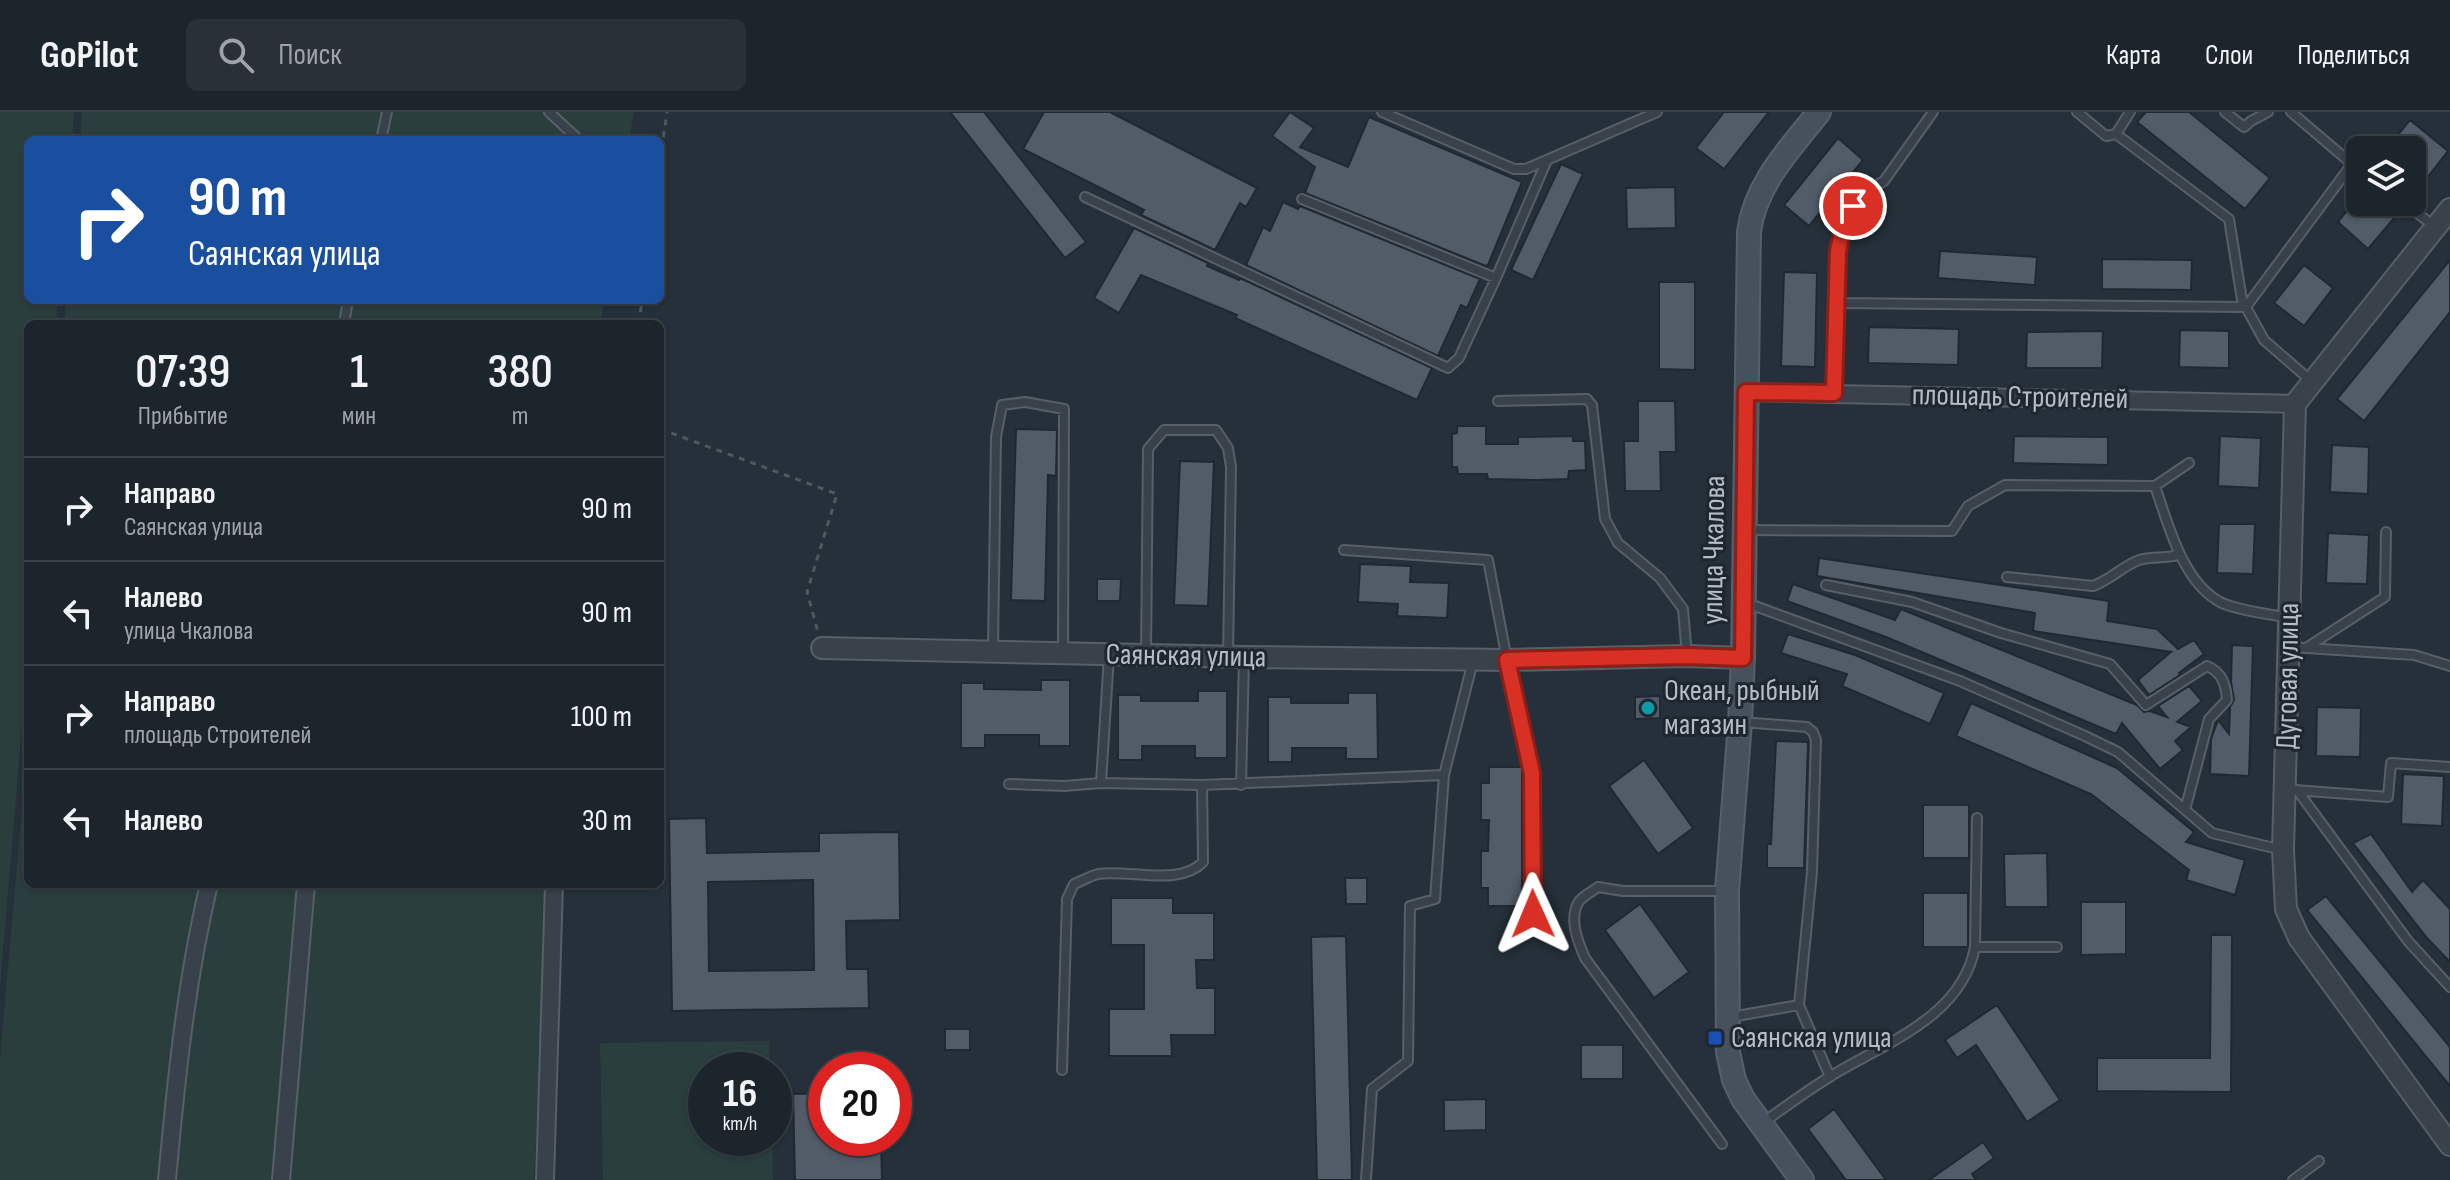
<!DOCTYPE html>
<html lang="ru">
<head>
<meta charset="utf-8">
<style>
  :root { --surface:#1c242c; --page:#293038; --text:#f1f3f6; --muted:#a0a4a9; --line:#3a4148 }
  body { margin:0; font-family:"Sofia Sans Condensed",sans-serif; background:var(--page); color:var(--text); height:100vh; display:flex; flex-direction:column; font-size:30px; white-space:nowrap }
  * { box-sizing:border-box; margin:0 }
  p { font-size:26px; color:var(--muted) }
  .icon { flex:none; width:44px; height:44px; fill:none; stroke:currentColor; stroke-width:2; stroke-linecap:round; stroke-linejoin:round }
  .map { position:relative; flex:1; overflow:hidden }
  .panel { position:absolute; left:24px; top:208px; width:640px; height:568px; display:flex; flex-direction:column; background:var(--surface); border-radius:12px; box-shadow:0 2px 6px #0004,0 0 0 2px var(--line) }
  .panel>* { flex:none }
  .banner { position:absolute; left:24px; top:24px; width:640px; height:168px; border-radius:12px; box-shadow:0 2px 6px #0004,0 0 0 2px var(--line); background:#1a4fa0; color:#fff; overflow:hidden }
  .tools { position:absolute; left:2346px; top:24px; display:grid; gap:16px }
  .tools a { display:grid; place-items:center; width:80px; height:80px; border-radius:12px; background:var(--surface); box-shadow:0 2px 6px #0004,0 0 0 2px var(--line); font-size:40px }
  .speed { position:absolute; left:688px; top:940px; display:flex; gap:16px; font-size:40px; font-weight:700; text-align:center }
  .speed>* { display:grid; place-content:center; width:104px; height:104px; border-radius:50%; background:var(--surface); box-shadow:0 2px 6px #0004,0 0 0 2px var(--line); line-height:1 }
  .speed small { font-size:20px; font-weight:400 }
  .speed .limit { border:12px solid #d22; background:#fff; color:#111 }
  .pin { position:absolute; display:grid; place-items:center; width:68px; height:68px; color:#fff; margin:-34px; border:4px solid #fff; border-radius:50%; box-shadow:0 2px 8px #0007 }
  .me { position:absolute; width:88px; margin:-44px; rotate:359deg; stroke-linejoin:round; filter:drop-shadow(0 0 6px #0008) }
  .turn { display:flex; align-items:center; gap:28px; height:168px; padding:0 32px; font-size:36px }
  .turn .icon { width:104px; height:104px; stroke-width:2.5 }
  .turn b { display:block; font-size:56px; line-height:68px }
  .eta { display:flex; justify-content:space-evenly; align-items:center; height:136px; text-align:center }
  .eta b { font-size:48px; font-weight:600; line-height:56px }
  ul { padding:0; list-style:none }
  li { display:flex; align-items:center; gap:24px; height:104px; padding:0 32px; border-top:2px solid var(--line) }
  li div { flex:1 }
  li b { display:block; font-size:30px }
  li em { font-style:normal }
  header { display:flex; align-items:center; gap:48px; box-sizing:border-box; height:112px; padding:0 40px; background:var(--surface); border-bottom:2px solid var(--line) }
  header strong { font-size:38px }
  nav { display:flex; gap:44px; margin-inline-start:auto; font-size:28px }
  .search { width:560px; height:72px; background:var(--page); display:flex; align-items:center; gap:20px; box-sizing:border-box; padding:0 28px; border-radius:12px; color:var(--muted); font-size:30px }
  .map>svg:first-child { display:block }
  .green { fill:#2a3e3d }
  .building { fill:#515c68; stroke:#202831; stroke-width:2; fill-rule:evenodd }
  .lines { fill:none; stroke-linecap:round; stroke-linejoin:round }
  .service-casing { stroke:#575f68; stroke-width:12 }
  .minor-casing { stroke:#575f68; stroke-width:20 }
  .tertiary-casing { stroke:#575f68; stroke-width:24 }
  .secondary-casing { stroke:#575f68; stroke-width:26 }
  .path { stroke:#495b5c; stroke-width:3; stroke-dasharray:6 6; stroke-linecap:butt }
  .service { stroke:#39414a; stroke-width:8 }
  .minor { stroke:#39414a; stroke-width:16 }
  .tertiary { stroke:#39414a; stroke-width:20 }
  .secondary { stroke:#47515d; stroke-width:22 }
  .route-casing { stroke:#8d1f18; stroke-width:20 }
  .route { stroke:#d93025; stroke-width:14 }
  .culture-dot { fill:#0f9aa8; stroke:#1e262f; stroke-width:3 }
  .transit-dot { fill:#1a4fb4; stroke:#1e262f; stroke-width:3 }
  .labels { text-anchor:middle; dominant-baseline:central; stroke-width:6; stroke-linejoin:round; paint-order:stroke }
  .street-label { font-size:30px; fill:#b4bcc6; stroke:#1e262f }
  .poi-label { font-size:30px; fill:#b4bcc6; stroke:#1e262f; text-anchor:start }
</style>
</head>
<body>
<header>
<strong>GoPilot</strong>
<div class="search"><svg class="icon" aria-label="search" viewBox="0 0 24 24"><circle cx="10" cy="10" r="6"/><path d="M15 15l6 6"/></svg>Поиск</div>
<nav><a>Карта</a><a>Слои</a><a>Поделиться</a></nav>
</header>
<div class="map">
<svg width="2450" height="1068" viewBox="0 0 2450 1068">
  <rect width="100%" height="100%" fill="#25303a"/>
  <path class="green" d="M0,0H74L72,28H28V188H58L56,212H28V544L0,874Z
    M82,0H634L629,28H80Z
    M66,188H604L600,212H64Z
    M28,626V772H548L534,1068H0V947Z
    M769,929L770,958H706V1026H772L773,1068H603L600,931Z"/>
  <path class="building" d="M950,0H984L1086,130L1065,146Z
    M1044,0H1110L1257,76L1246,95L1240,91L1215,138L1141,103L1144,98L1023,37Z
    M1290,0L1314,16L1300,35L1348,55L1369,5L1522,70L1488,153L1486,154L1305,81L1315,55L1272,24Z
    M1724,0H1769L1724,57L1696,36Z
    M2146,0H2189L2270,66L2245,97L2137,10Z
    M2410,8L2448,39L2423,71L2412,62V38H2386Z
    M1838,26L1863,48L1809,114L1784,93Z
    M1561,52L1583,62L1533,168L1511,158Z
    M1675,75L1676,116L1627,117L1626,76Z
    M1283,90L1298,97L1300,94L1480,167L1467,196L1461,193L1438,244L1246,153L1263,115L1270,119Z
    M2354,90H2395L2401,98L2368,137L2338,110Z
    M1134,116L1208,151L1207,154L1239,168L1240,166L1432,256L1417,288L1235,206L1237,203L1141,163L1119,201L1094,186Z
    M1940,139L2037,145L2035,173L1938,166Z
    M2102,147L2192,148L2191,178L2102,177Z
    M2450,148V200L2364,309L2337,287Z
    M2304,153L2333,176L2304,214L2274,191Z
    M1784,160L1817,161L1815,255L1781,254Z
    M1659,170H1695V258L1659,257Z
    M1869,215L1959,217L1958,253L1868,251Z
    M2180,218L2229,219V256L2179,255Z
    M2103,219L2102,256H2026L2027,220Z
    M1638,289H1675L1676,340H1660L1661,379H1625L1624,329H1638Z
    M1457,314H1486V332H1518V325L1573,324V329H1585L1586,358L1569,359L1568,367L1536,368L1488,367L1487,362H1458L1457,355H1452V322L1457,321Z
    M1016,317L1057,318L1056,364L1048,363L1045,489L1011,488Z
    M2014,324L2108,325V353L2013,351Z
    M2220,324L2261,326L2259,376L2218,374Z
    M2332,333L2369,335L2368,382L2330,380Z
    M1180,349L1214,350L1208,494L1174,493Z
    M2219,412H2255L2253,462L2217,461Z
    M2328,421L2369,423L2367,472L2326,471Z
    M1819,446L2109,489L2107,509L2157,517L2178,537L2194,528L2204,542L2179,561L2180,563L2149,583L2138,568L2171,540L2033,519L2035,501L1817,464Z
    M1360,452L1411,454L1410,470L1449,471L1447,506L1397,504L1398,492L1358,490Z
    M1097,467H1121L1120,489H1097Z
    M1793,472L1895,508L1901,497L2137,593L2144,600L2150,599L2167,605L2158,594L2189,574L2202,589L2177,610L2191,615L2175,629L2183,638L2160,657L2122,611L2116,622L1886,525L1787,489Z
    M1788,522L1855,543L1944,581L1930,612L1842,574L1847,562L1781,541Z
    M2232,533L2253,534L2249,664L2210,662L2211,627L2218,608L2229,622L2230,595L2234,588L2231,570Z
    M1041,568H1070V634H1039V623H985V636H961V571H984V577L1041,578Z
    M1198,579H1227V646H1195V634H1142V648H1118V583H1141V589H1198Z
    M1348,581H1377L1378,647H1346V636H1292V650H1268V585H1291V591H1348Z
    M1660,584V606L1635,607V585Z
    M1971,591L2117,656L2194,720L2186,730L2245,748L2235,783L2186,768L2189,758L2091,682L1956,624Z
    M2317,595L2361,596L2360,645L2316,644Z
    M1776,629L1808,630L1804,756H1767V732H1771Z
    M1644,648L1693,716L1658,742L1609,674Z
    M1489,655H1522V794H1488V776H1481V739H1488L1489,708H1481V671H1489Z
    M2403,662L2444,664L2442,714L2401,712Z
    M1923,693H1969V746H1923Z
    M706,706L707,741L819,739V721L899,720L900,808L846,809L847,857H868L869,896L672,899L669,707ZM813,768L814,858L709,859L708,770Z
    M2371,722L2412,780L2423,768L2450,797V850L2427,826L2353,731Z
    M2047,741L2048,795H2005L2004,742Z
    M1345,766H1367V792H1346Z
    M1923,781H1968V835H1923Z
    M2326,784L2450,935V974L2307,798Z
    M1111,786H1173V801H1214V848H1196L1197,876H1215V923H1171L1172,944H1109V897H1144V833H1111Z
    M2081,790H2126V842L2081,843Z
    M1640,792L1689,860L1654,886L1605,818Z
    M2211,823H2232L2231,980L2097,979V946H2210Z
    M1346,824L1352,1068H1317L1311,825Z
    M1997,893L2060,988L2027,1010L1976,933L1957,946L1945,928Z
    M945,917H970V938H945Z
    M1581,933H1623V967H1581Z
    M826,981V1026H881L882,1068H795L793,982Z
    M1486,987V1018L1444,1019V988Z
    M1834,997L1886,1068H1846L1808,1017Z
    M1983,1030L1994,1046L1972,1062L1976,1068H1929Z"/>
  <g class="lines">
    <defs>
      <path id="service" d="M549,0L579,28
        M1382,0L1514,57H1526L1657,0
        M2077,0L2106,24L2116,22L2130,0
        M2225,0L2244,15L2251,9L2268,0
        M2291,0L2352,52
        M2116,22L2229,107L2242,188L2264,228L2310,268
        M381,28L387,0
        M1085,85L1448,256L1459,246L1496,166
        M1302,87L1496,166L1547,48
        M2403,90L2434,114
        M1837,191L2246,195L2352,52L2360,58
        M344,212L348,188
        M1834,281L1838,139L1843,115L1853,94L1869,78L1884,69L1933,0
        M1498,289L1587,287L1592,293L1605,407L1618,431L1660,466L1683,497L1687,544
        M2155,374C2168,412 2183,472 2222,491C2240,499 2270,502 2289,506
        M1746,418L1952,419L1968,394L2005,373L2155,374L2189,351
        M1344,438L1488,448L1507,548L1532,661L1533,802
        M2007,465L2093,474C2110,468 2123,454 2139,448C2152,444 2164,447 2178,443
        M1826,473L1912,490L2001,521L2110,552L2146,593L2207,554C2222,560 2226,573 2227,588L2209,607L2185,698
        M1744,490L1960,569L2085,624L2118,640L2212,721L2282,738
        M2291,535L2414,543L2450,554
        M2306,536L2385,485L2386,420
        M993,537L996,325L1002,293L1025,290L1064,297L1063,540
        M1146,543L1148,337L1164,318H1216L1228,336L1231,355L1228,545
        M1109,544L1101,671L1202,673
        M1742,610L1807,615L1813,620L1816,628L1812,760L1799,893
        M1009,672L1064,674L1101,671
        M1241,673L1244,546
        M2295,678L2388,685L2391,651L2450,655
        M2297,678L2408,829L2450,875
        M1975,835H2057
        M1731,905L1799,893L1830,965
        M1062,958L1067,787L1074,772C1082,769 1090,764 1098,762C1129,757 1179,775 1203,750L1202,673L1444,663
        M1764,1010C1786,994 1808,978 1831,964C1885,931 1962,905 1975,835L1977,706
        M1722,1032L1585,846C1578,830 1569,808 1578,791C1582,784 1592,780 1598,775L1623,779H1726
        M1366,1068L1372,977L1408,949L1410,794L1435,787L1444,663L1473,549
        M2293,1068L2319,1049"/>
      <path id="minor" d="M1746,280L2295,292
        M167,1068C176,969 186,869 209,772
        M281,1068L306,772
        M545,1068L554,772"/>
      <path id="tertiary" d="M2450,97L2295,292L2283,738L2286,797L2299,826L2450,1033
        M822,536L1244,545L1507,548L1687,544L1743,546"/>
      <path id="secondary" d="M1802,1068L1743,987L1734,968L1728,940L1727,779L1740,610L1743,546L1749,120C1755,72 1790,37 1819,0"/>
    </defs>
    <use href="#service" class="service-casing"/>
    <use href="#minor" class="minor-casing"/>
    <use href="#tertiary" class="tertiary-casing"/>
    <use href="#secondary" class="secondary-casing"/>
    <path class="path" d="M660,49L667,0
      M639,212L642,188
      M660,317L837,382L807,480L818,520"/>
    <use href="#service" class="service"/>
    <use href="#minor" class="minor"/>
    <use href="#tertiary" class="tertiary"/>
    <use href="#secondary" class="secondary"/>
  </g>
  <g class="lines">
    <defs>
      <path id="route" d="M1533,802L1532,661L1507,548L1687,544L1743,546L1746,280L1834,281L1838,139L1843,115L1853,94"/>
    </defs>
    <use href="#route" class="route-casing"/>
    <use href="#route" class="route"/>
  </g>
  <circle class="culture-dot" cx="1648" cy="596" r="8"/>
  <rect class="transit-dot" x="1707" y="918" width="16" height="16" rx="4"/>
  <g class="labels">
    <g class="street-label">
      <text transform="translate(2020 285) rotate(1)">площадь Строителей</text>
      <text transform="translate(1714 438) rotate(-89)">улица Чкалова</text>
      <text transform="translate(1186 544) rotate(1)">Саянская улица</text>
      <text transform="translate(2288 564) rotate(-89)">Дуговая улица</text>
    </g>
    <g class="poi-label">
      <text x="1664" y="579">Океан, рыбный<tspan x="1664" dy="34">магазин</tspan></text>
      <text x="1731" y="926">Саянская улица</text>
    </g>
  </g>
</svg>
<div class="tools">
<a><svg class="icon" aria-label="layers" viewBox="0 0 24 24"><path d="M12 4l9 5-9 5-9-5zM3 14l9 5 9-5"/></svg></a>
</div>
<div class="speed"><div>16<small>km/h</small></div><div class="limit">20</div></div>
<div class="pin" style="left:1853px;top:94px;background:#d93025"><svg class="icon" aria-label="arrive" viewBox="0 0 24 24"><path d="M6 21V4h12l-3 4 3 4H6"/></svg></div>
<svg class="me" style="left:1533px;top:802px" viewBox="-20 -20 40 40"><path d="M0-17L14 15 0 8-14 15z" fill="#d93025" stroke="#fff" stroke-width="4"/></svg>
<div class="banner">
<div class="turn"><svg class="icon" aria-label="right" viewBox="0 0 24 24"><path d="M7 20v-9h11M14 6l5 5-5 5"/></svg><div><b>90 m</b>Саянская улица</div></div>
</div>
<section class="panel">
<div class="eta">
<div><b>07:39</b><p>Прибытие</p></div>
<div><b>1</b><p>мин</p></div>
<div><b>380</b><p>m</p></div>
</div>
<ul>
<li><svg class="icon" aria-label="right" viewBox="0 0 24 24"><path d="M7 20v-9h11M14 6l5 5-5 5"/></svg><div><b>Направо</b><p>Саянская улица</p></div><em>90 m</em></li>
<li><svg class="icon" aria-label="left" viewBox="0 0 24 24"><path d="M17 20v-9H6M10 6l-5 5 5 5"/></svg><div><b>Налево</b><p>улица Чкалова</p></div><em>90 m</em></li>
<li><svg class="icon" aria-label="right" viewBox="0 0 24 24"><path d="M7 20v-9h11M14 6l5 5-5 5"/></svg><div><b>Направо</b><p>площадь Строителей</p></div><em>100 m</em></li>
<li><svg class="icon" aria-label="left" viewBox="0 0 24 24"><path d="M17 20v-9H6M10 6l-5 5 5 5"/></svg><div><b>Налево</b></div><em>30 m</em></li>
</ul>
</section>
</div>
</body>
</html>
